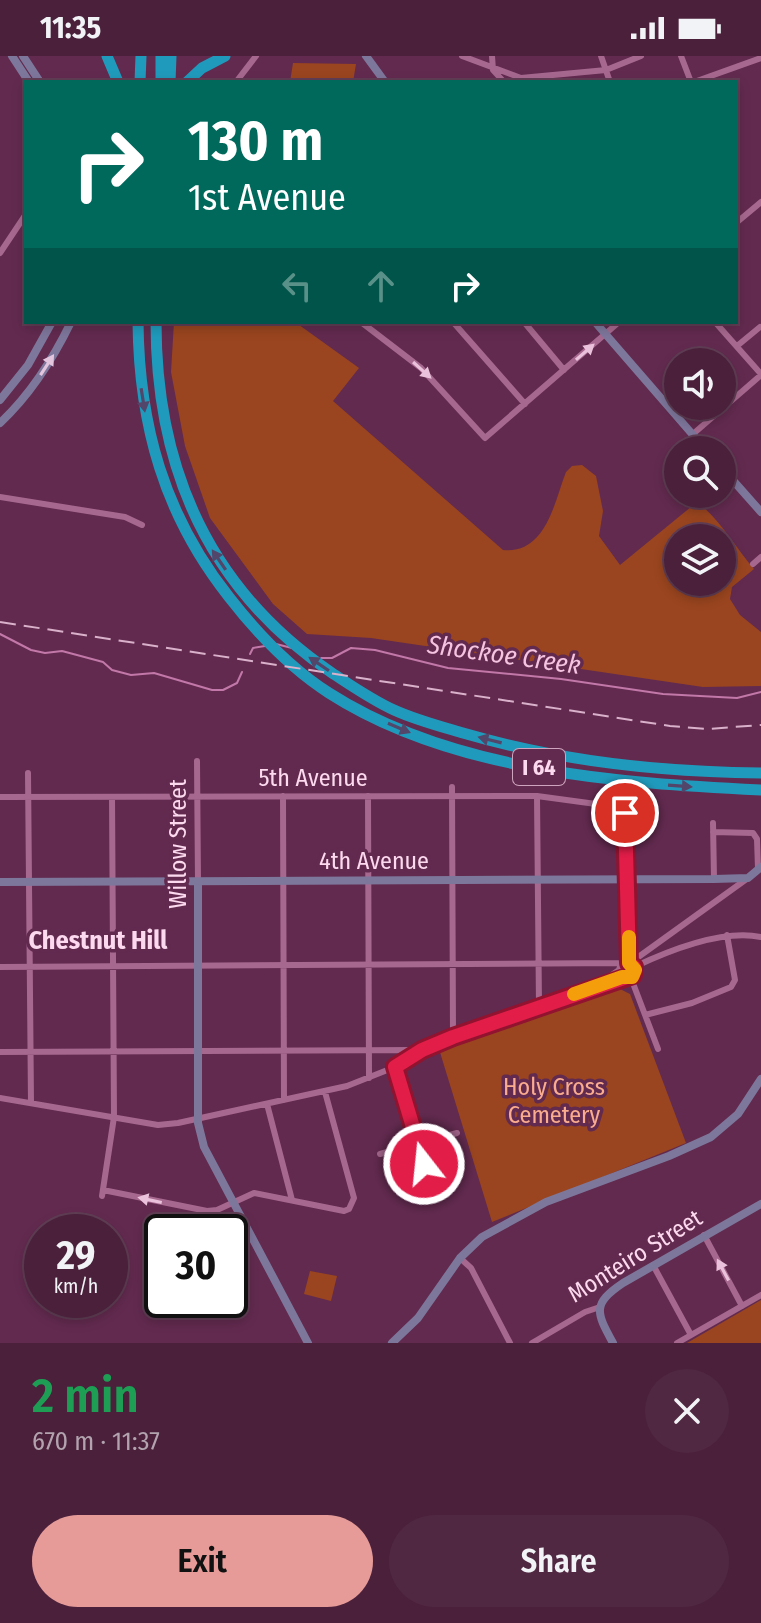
<!DOCTYPE html>
<html lang="en">
<head>
<meta charset="utf-8">
<style>
  :root { --surface:#4a203b; --page:#512842; --text:#f1f3f6; --muted:#b2a3af; --line:#613e55; --accent:#e69b98 }
  body { margin:0; font-family:"Fira Sans Condensed",sans-serif; background:var(--page); color:var(--text); height:100vh; display:flex; flex-direction:column; font-size:30px; white-space:nowrap }
  * { box-sizing:border-box; margin:0 }
  p { font-size:26px; color:var(--muted) }
  .icon { flex:none; width:44px; height:44px; fill:none; stroke:currentColor; stroke-width:2; stroke-linecap:round; stroke-linejoin:round }
  .map { position:relative; height:1287px; overflow:hidden }
  .side { display:flex; flex-direction:column; background:var(--surface); flex:1 }
  .side>* { flex:none }
  .hud { position:absolute; left:24px; top:24px; width:714px; height:244px; border-radius:0px; box-shadow:0 4px 12px #0003,0 0 0 2px var(--line); background:#00695c; color:#fff; overflow:hidden }
  .buttons { position:absolute; left:664px; top:292px; display:grid; gap:16px }
  .buttons a { display:grid; place-items:center; width:72px; height:72px; border-radius:50%; background:var(--surface); box-shadow:0 4px 12px #0003,0 0 0 2px var(--line); font-size:40px }
  .speed { position:absolute; left:24px; top:1158px; display:flex; gap:16px; font-size:40px; font-weight:700; text-align:center }
  .speed>* { display:grid; place-content:center; width:104px; height:104px; border-radius:50%; background:var(--surface); box-shadow:0 4px 12px #0003,0 0 0 2px var(--line); line-height:1 }
  .speed small { font-size:20px; font-weight:400 }
  .speed .limit { border:4px solid #111; border-radius:12px; background:#fff; color:#111 }
  .pin { position:absolute; display:grid; place-items:center; width:68px; height:68px; color:#fff; margin:-34px; border:4px solid #fff; border-radius:50%; box-shadow:0 2px 8px #0007 }
  .me { position:absolute; width:88px; margin:-44px; rotate:344deg; stroke-linejoin:round; filter:drop-shadow(0 0 6px #0008) }
  .turn { display:flex; align-items:center; gap:28px; height:168px; padding:0 32px; font-size:36px }
  .turn .icon { width:104px; height:104px; stroke-width:2.5 }
  .turn b { display:block; font-size:56px; line-height:68px }
  .lanes { display:flex; align-items:center; height:76px; padding:0 32px; background:#0003; justify-content:center; gap:40px; direction:ltr }
  .lanes .off { opacity:.35 }
  .round { display:grid; place-items:center; flex:none; width:84px; height:84px; border-radius:42px; background:var(--page) }
  .head { display:flex; align-items:center; justify-content:space-between; height:136px; padding:0 32px }
  h1 { font-size:48px; font-weight:600; line-height:60px; color:#1e9e55 }
  .button { display:flex; gap:16px; margin-top:auto; padding:16px 32px }
  .button a { flex:1; height:92px; border-radius:48px; background:var(--accent); color:#111; font-size:32px; font-weight:600; line-height:92px; text-align:center }
  .button a+a { background:var(--page); color:var(--text) }
  .status { display:flex; justify-content:space-between; align-items:center; height:56px; padding:0 40px; background:var(--surface); direction:ltr }
  .status svg { height:22px; fill:currentColor }
  .map>svg:first-child { display:block }
  .green { fill:#9a451f; fill-rule:evenodd }
  .lines { fill:none; stroke-linecap:round; stroke-linejoin:round }
  .stream { stroke:#c278a8; stroke-width:2 }
  .street { stroke:#a7688f; stroke-width:6 }
  .secondary { stroke:#7e779c; stroke-width:8 }
  .highway { stroke:#209abc; stroke-width:11 }
  .rail { stroke:#d9b1ca; stroke-width:2; stroke-dasharray:16 8; stroke-linecap:butt }
  .oneway { fill:#ebc2db }
  .oneway2 { fill:#e3c5de }
  .oneway3 { fill:#52466a }
  .route-casing { stroke:#92132f; stroke-width:20 }
  .route { stroke:#e11d48; stroke-width:14 }
  .slow { stroke:#f59e0b; stroke-width:14 }
  .labels { text-anchor:middle; dominant-baseline:central; stroke-width:7; stroke-linejoin:round; paint-order:stroke }
  .shield { fill:#622a4f; stroke:#cea4be; stroke-width:2 }
  .shield-label { font-size:22px; font-weight:bold; fill:#fcd9ee }
  .street-label { font-size:24px; fill:#fcd9ee; stroke:#622a4f }
  .park-label { font-size:24px; fill:#faac8e; stroke:#622a4f }
  .water-label { font-size:26px; font-style:italic; fill:#f5c4e1; stroke:#622a4f }
  .neighbourhood-label { font-size:26px; font-weight:bold; fill:#fcd9ee; stroke:#622a4f }
</style>
</head>
<body>
<div class="status"><b>11:35</b><svg viewBox="0 0 49 12"><path d="M0 12V9h3v3zM5 12V6h3v6zM10 12V3h3v9zM15 12V0h3v12zM26 1h20v11H26zM47 4h2v5h-2z"/></svg></div>
<div class="map">
<svg width="761" height="1287" viewBox="0 0 761 1287">
  <rect width="100%" height="100%" fill="#622a4f"/>
  <path class="green" d="M293,7L356,8L353,26H290Z
    M174,266H295L359,312L333,345L503,494C546,498 554,447 566,416L572,410L582,409L596,420L603,455L599,480L620,509L697,446C718,461 736,492 754,513L732,531L730,543L740,559L761,576V630L703,631L371,582L307,578L273,548L210,462L185,390L171,316ZM678,482H722V526H678Z
    M614,930L630,938L686,1087L492,1166L439,993Z
    M310,1215L337,1220L331,1245L304,1238Z
    M761,1244V1287H687Z"/>
  <g class="lines">
    <path class="stream" d="M0,578L31,594L45,597L62,595L103,606L112,614L131,619L154,617L212,634H223L237,627L242,616
      M276,588L292,592
      M250,598L253,592L265,590
      M321,602H332L351,592L375,594L448,612L561,623L663,638L737,642L761,636"/>
    <path class="street" d="M462,0L521,22L606,14L641,0
      M492,0L493,14L504,26
      M601,0L610,26
      M681,0L691,26
      M236,26L256,0
      M694,26L761,2
      M736,167L761,146
      M0,197L26,158
      M361,266L421,312L485,382L619,266
      M453,266L525,348
      M524,266L564,314
      M715,266L761,318
      M737,290L760,271
      M693,378L761,319
      M0,441L125,461L142,469
      M753,508L761,501
      M197,705L198,826
      M28,717L31,1047
      M452,731L453,981
      M283,740L284,1044
      M368,740L369,1022
      M537,740L539,951
      M0,741L537,740L618,751L625,757V907
      M713,767L714,823
      M713,776L753,777L757,783L758,813
      M619 915a8 8 0 1 1 16 0a8 8 0 1 1-16 0Z
      M629,907V880
      M630,907L748,822
      M0,911L623,907
      M634,911C670,894 722,873 761,881
      M631,922L658,993
      M596,930L619,914
      M645,959L692,947L731,931L735,924L727,879
      M0,996L418,994
      M395,1011L429,1127
      M0,1042L158,1069L178,1067L347,1030L395,1011L422,994L453,981L622,921
      M267,1048L292,1144
      M380,1098L457,1077
      M103,1134L207,1155L217,1154L254,1137L344,1155L349,1153L354,1142L325,1036
      M102,1140L114,1061L112,741
      M704,1179L742,1250
      M460,1202L471,1212L510,1287
      M653,1209L691,1279
      M532,1287L585,1256L600,1251
      M677,1287L761,1239"/>
    <path class="secondary" d="M12,0L29,26
      M23,0L40,26
      M366,0L385,26
      M595,266L706,394
      M0,344L28,309L52,266
      M0,367C30,339 53,303 71,266
      M722,412L761,456
      M0,826L714,823L748,822L761,811
      M198,826V1067L204,1091L308,1287
      M392,1287L418,1262L460,1202L482,1181L546,1146L669,1100L711,1081L738,1058L761,1023
      M613,1287C596,1256 592,1248 623,1227L761,1148"/>
    <path class="highway" d="M107,0L118,26
      M140,26L141,0
      M161,26V0
      M170,26L171,0
      M187,26L202,12L225,0
      M138,266C139,369 164,459 229,541C257,577 290,612 329,637C452,716 619,727 761,734
      M156,266C156,412 208,533 332,617C352,630 372,644 394,654C416,664 439,670 463,677C559,705 661,716 761,717"/>
    <path class="rail" d="M0,566L670,670L707,673L761,669"/>
  </g>
  <defs><path id="oneway-solid" d="M-6-.8H1V-3.2L6.5 0L1 3.2V.8H-6Z" transform="scale(2)"/></defs>
  <g class="oneway">
    <use href="#oneway-solid" transform="translate(585 296) rotate(-41)"/>
    <use href="#oneway-solid" transform="translate(422 314) rotate(42)"/>
    <use href="#oneway-solid" transform="translate(150 1144) rotate(-168)"/>
    <use href="#oneway-solid" transform="translate(723 1214) rotate(-118)"/>
  </g>
  <use class="oneway2" href="#oneway-solid" transform="translate(47 309) rotate(-57)"/>
  <g class="oneway3">
    <use href="#oneway-solid" transform="translate(143 344) rotate(81)"/>
    <use href="#oneway-solid" transform="translate(219 504) rotate(-124)"/>
    <use href="#oneway-solid" transform="translate(319 608) rotate(-146)"/>
    <use href="#oneway-solid" transform="translate(399 672) rotate(23)"/>
    <use href="#oneway-solid" transform="translate(490 684) rotate(-166)"/>
    <use href="#oneway-solid" transform="translate(680 730) rotate(4)"/>
  </g>
  <g class="lines">
    <defs>
      <path id="route" d="M424,1108L395,1011L422,994L453,981L633,919L634,911L629,907L625,757"/>
    </defs>
    <use href="#route" class="route-casing"/>
    <use href="#route" class="route"/>
    <path class="slow" d="M574,938L622,921H632L635,914L629,907V881"/>
  </g>
  <g class="labels">
    <rect class="shield" x="513" y="693" width="52" height="36" rx="6"/>
    <g class="shield-label">
      <text x="539" y="711">I 64</text>
    </g>
    <g class="street-label">
      <text x="313" y="722">5th Avenue</text>
      <text transform="translate(178 788) rotate(-90)">Willow Street</text>
      <text x="374" y="805">4th Avenue</text>
      <text transform="translate(635 1200) rotate(-32)">Monteiro Street</text>
    </g>
    <g class="park-label">
      <text x="554" y="1031">Holy Cross<tspan x="554" dy="28">Cemetery</tspan></text>
    </g>
    <g class="water-label">
      <text transform="translate(504 599) rotate(8)">Shockoe Creek</text>
    </g>
    <g class="neighbourhood-label">
      <text x="98" y="884">Chestnut Hill</text>
    </g>
  </g>
</svg>
<div class="buttons">
<a><svg class="icon" aria-label="sound" viewBox="0 0 24 24"><path d="M4 9h4l5-4v14l-5-4H4zM17 9q2 3 0 6"/></svg></a>
<a><svg class="icon" aria-label="search" viewBox="0 0 24 24"><circle cx="10" cy="10" r="6"/><path d="M15 15l6 6"/></svg></a>
<a><svg class="icon" aria-label="layers" viewBox="0 0 24 24"><path d="M12 4l9 5-9 5-9-5zM3 14l9 5 9-5"/></svg></a>
</div>
<div class="speed"><div>29<small>km/h</small></div><div class="limit">30</div></div>
<div class="pin" style="left:625px;top:757px;background:#d93025"><svg class="icon" aria-label="arrive" viewBox="0 0 24 24"><path d="M6 21V4h12l-3 4 3 4H6"/></svg></div>
<svg class="me" style="left:424px;top:1108px" viewBox="-20 -20 40 40"><circle r="17" fill="#e11d48" stroke="#fff" stroke-width="3"/><path d="M0-11L8 9 0 5-8 9z" fill="#fff"/></svg>
<div class="hud">
<div class="turn"><svg class="icon" aria-label="right" viewBox="0 0 24 24"><path d="M7 20v-9h11M14 6l5 5-5 5"/></svg><div><b>130 m</b>1st Avenue</div></div>
<div class="lanes"><svg class="icon off" aria-label="left" viewBox="0 0 24 24"><path d="M17 20v-9H6M10 6l-5 5 5 5"/></svg><svg class="icon off" aria-label="ahead" viewBox="0 0 24 24"><path d="M12 20V5M6 11l6-6 6 6"/></svg><svg class="icon" aria-label="right" viewBox="0 0 24 24"><path d="M7 20v-9h11M14 6l5 5-5 5"/></svg></div>
</div>
</div>
<section class="side">
<div class="head"><div><h1>2 min</h1><p>670 m · 11:37</p></div><a class="round"><svg class="icon" aria-label="close" viewBox="0 0 24 24"><path d="M6 6l12 12M18 6L6 18"/></svg></a></div>
<div class="button"><a>Exit</a><a>Share</a></div>
</section>
</body>
</html>
